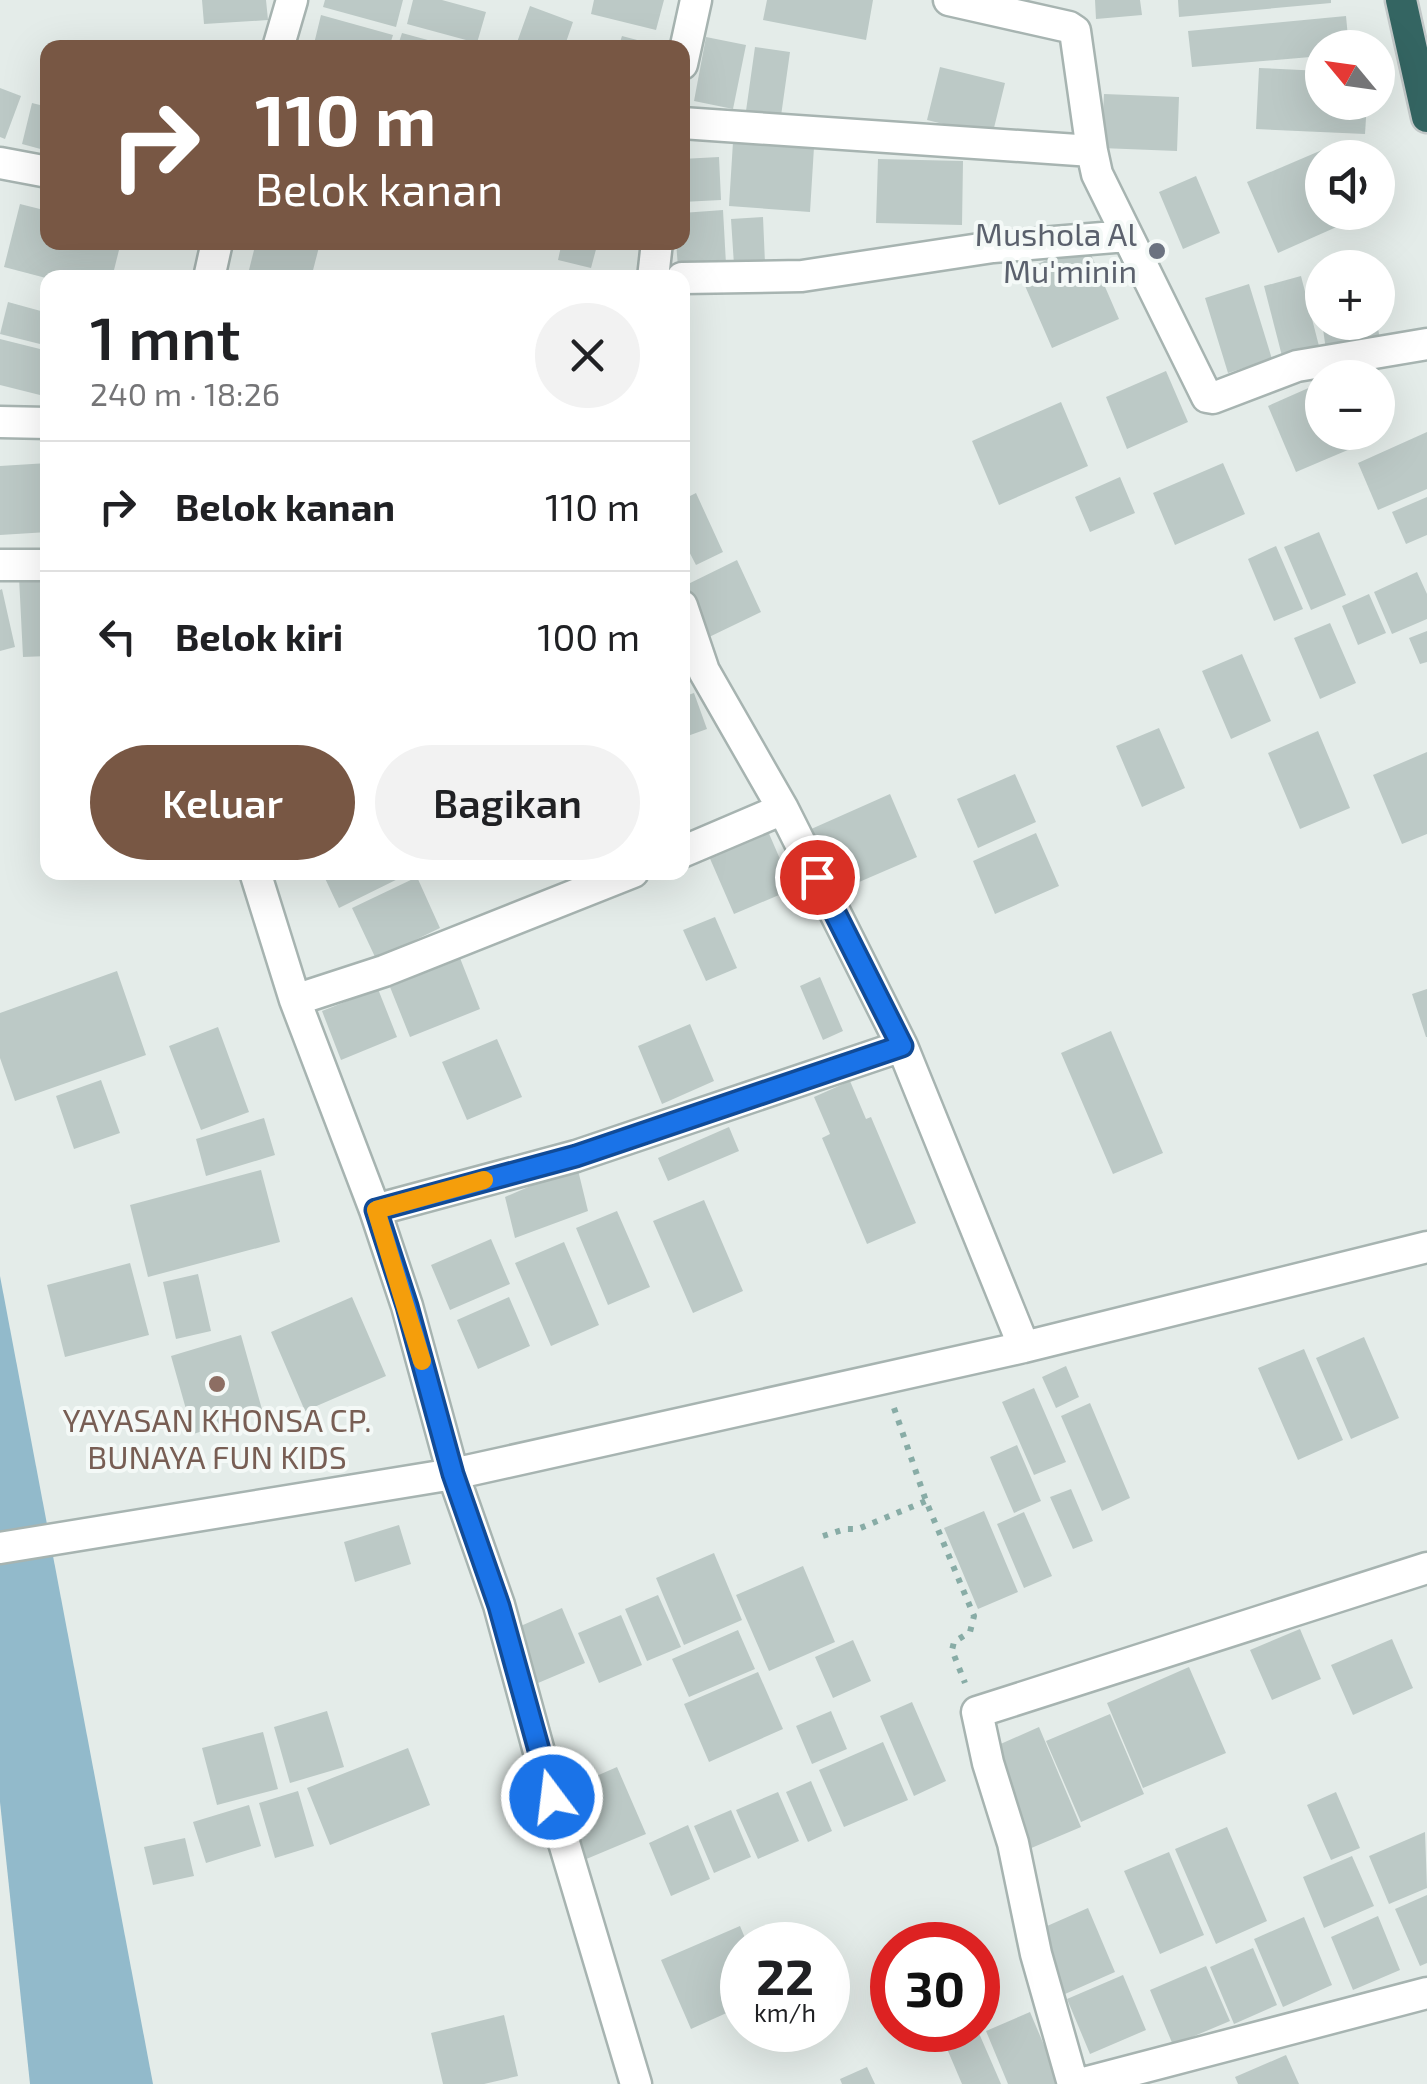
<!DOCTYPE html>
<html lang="id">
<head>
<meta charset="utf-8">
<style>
  :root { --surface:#fff; --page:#f2f2f2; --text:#202124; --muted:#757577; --line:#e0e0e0; --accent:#785744 }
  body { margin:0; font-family:"Exo 2",sans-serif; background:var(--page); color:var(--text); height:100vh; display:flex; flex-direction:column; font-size:38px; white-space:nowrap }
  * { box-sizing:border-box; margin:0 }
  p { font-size:32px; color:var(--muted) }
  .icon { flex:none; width:55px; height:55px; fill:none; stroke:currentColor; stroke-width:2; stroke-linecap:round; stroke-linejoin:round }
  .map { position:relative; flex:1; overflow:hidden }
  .drawer { position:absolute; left:40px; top:270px; width:650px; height:610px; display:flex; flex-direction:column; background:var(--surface); border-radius:20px; box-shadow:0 10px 40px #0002 }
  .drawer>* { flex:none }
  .guide { position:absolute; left:40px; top:40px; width:650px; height:210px; border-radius:20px; box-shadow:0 10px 40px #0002; background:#785744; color:#fff; overflow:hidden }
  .needle { width:65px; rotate:299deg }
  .fabs { position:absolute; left:1305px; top:30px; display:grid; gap:20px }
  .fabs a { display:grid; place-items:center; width:90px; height:90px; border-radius:50%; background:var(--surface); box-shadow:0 10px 40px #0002; font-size:50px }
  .speed { position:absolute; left:720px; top:1922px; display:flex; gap:20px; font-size:50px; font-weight:700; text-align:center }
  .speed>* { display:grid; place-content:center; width:130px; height:130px; border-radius:50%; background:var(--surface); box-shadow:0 10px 40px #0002; line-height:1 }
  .speed small { font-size:25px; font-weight:400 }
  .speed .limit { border:15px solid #d22; background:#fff; color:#111 }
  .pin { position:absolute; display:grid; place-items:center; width:85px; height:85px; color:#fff; margin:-42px; border:5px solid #fff; border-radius:50%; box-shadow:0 2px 10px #0007 }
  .me { position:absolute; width:110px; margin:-55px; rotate:345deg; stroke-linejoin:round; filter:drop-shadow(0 0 8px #0008) }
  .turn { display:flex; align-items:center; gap:35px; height:210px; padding:0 50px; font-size:45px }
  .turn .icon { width:130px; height:130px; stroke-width:2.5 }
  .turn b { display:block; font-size:70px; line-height:85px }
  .round { display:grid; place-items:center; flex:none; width:105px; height:105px; border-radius:52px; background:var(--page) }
  .head { display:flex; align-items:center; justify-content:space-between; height:170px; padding:0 50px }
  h1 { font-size:60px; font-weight:600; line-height:75px }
  .button { display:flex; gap:20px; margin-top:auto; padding:20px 50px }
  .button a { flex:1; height:115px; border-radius:60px; background:var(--accent); color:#fff; font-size:40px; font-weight:600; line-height:115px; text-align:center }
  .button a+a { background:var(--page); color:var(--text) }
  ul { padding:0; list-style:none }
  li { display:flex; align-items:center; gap:30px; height:130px; padding:0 50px; border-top:2px solid var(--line) }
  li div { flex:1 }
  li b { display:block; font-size:38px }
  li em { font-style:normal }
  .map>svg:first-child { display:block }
  .water { fill:#92bacb }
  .building { fill:#bcc9c6 }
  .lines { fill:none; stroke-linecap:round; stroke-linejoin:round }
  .minor-casing { stroke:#a7b4b1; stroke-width:35 }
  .highway-casing { stroke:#c2c8c8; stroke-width:35 }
  .path { stroke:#88aca6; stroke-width:6; stroke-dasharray:5 8; stroke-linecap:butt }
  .minor { stroke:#fff; stroke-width:30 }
  .highway { stroke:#346562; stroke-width:30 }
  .route-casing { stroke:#114b97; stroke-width:25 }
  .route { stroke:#1a73e8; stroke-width:18 }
  .slow { stroke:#f59e0b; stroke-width:18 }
  .worship-dot { fill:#6b7280; stroke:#f4f9f7; stroke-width:4 }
  .education-dot { fill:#8d6e63; stroke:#f4f9f7; stroke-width:4 }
  .labels { text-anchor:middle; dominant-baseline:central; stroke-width:8; stroke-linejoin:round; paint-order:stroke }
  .worship-label { font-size:32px; fill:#5b616d; stroke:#f4f9f7; text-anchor:end }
  .education-label { font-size:32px; fill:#785e54; stroke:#f4f9f7 }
</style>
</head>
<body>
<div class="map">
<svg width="1427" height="2084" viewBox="0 0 1427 2084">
  <rect width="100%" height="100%" fill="#e4ece9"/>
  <path class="water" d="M0,1276L153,2084H30L0,1802Z"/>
  <path class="building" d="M202,0H266L268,20L204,24Z
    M325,0H403L396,27L323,7Z
    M413,0H442L486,12L477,43L407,24Z
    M594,0H664L656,30L591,14Z
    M767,0H873L866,40L763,20Z
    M1095,0H1140L1142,15L1096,19Z
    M1178,0H1331V3L1179,17Z
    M530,6L573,22L564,48H515Z
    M321,15L393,35L389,48H313Z
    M1346,16L1349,48H1322V56L1192,67L1188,31Z
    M402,33L450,46V48H397Z
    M622,36L660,46V48H618Z
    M706,37L746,45L733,109L694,101Z
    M755,47L790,52L780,123L745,118Z
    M940,67L1005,83L992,136L927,120Z
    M1259,68L1322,71V102H1367L1365,134L1256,129Z
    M0,88L21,96L5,139L0,137Z
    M1104,94L1179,97L1177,151L1101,148Z
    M32,103L48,107V151L22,144Z
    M733,142L814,147L810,212L729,206Z
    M1329,147L1334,158H1322V212H1358L1359,217L1278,253L1247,182Z
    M719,157L721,200L682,202V159Z
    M878,159L963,161L962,225L876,223Z
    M1196,176L1220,233L1183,249L1159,192Z
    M20,204L48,211V242H121L112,278H46L4,267Z
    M723,210L726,264L678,267L676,242H682V213Z
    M763,217L765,263L734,265L731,219Z
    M256,242H299L319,247L311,278H247Z
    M562,242H598L591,268L558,260Z
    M1086,243L1119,319L1052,348L1019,272Z
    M1322,270V316H1320L1313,272Z
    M1301,276L1320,350L1283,360L1264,286Z
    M1249,284L1272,359L1228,373L1205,298Z
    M8,302L48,313V346L0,334Z
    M1322,322H1377L1380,340L1326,350Z
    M0,339L48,351V397L0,385Z
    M1166,371L1188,422L1127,449L1106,397Z
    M1322,382V432H1374L1376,438L1296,472L1268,406Z
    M1061,402L1088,466L999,505L972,441Z
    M1427,432V489L1378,510L1358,463Z
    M48,463V532L0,535V466Z
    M1223,463L1245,514L1175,545L1153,493Z
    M1120,477L1135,513L1090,532L1075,497Z
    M696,493L723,552L696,565L682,538V500Z
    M1427,497V535L1406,544L1392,512Z
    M1319,532L1346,595L1311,610L1284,547Z
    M1276,546L1303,609L1274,621L1248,559Z
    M737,560L761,612L707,638L682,587Z
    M1417,572L1427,594V619L1392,634L1374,592Z
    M48,575V656L23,657L19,577Z
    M2,589L15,647L0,651V590Z
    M1369,594L1386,633L1358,645L1342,606Z
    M1330,623L1356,683L1320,699L1294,638Z
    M1427,631V662L1420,664L1409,638Z
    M1242,654L1271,721L1231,739L1202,671Z
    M694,693L707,729L682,738V697Z
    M1159,728L1185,788L1142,807L1116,746Z
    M1318,731L1350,808L1300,829L1268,753Z
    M1427,752V834L1402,844L1373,775Z
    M1015,774L1036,822L978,848L957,799Z
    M890,794L917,857L836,892L809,830Z
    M767,829L793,889L734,914L708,854Z
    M1036,833L1059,886L995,914L973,861Z
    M322,872H412L339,908Z
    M417,877L440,928L376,959L352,908Z
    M715,917L737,968L706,981L683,930Z
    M460,958L480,1009L410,1037L390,987Z
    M117,971L146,1055L15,1101L0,1058V1013Z
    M820,977L843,1031L823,1040L800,986Z
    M378,989L397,1037L341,1060L322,1011Z
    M1427,989V1037H1426L1412,994Z
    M690,1024L714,1081L662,1104L638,1046Z
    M218,1027L249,1112L201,1130L169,1046Z
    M1111,1031L1163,1153L1113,1174L1061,1053Z
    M497,1039L522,1097L467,1120L442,1062Z
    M101,1080L120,1133L74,1149L56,1096Z
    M850,1081L866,1119L871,1117L916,1223L867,1244L822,1138L830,1134L814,1097Z
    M264,1118L275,1155L206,1176L196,1139Z
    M729,1127L739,1151L668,1181L658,1158Z
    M577,1166L588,1211L515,1238L505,1197Z
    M261,1170L280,1242L148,1277L130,1205Z
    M704,1200L743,1291L693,1313L653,1221Z
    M617,1211L650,1287L608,1305L576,1228Z
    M491,1239L510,1284L450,1310L431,1265Z
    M564,1242L599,1325L551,1346L515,1263Z
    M130,1263L149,1335L65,1357L47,1285Z
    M198,1274L211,1331L176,1339L163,1282Z
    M352,1297L386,1376L305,1411L271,1332Z
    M509,1297L530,1346L478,1369L457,1320Z
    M241,1335L263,1413L193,1434L171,1356Z
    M1364,1337L1399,1418L1351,1439L1316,1358Z
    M1304,1349L1343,1440L1298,1460L1258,1368Z
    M1066,1366L1079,1397L1056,1408L1042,1377Z
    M1034,1388L1066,1462L1034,1475L1002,1402Z
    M1090,1403L1130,1498L1102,1511L1061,1416Z
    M1017,1445L1041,1501L1014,1513L990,1457Z
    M1071,1489L1093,1541L1073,1549L1050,1497Z
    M984,1511L1018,1592L978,1609L944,1528Z
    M1024,1512L1052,1576L1024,1588L997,1524Z
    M399,1525L411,1564L355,1582L344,1542Z
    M714,1553L742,1620L684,1645L656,1578Z
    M803,1566L835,1642L769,1671L736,1595Z
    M658,1595L681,1647L647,1661L625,1609Z
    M562,1608L585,1663L531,1686L507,1632Z
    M621,1615L642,1665L599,1683L578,1633Z
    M1300,1629L1321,1679L1272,1700L1250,1650Z
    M738,1630L755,1669L689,1697L672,1659Z
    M1392,1639L1413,1688L1353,1715L1331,1665Z
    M853,1640L871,1681L833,1698L815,1657Z
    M1189,1667L1226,1753L1143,1788L1107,1703Z
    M758,1672L783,1729L709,1762L684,1704Z
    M912,1702L946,1781L914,1796L880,1716Z
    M327,1711L344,1767L290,1783L274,1727Z
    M831,1711L847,1749L812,1764L796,1726Z
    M1110,1714L1144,1794L1081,1822L1046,1741Z
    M1039,1727L1081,1827L1029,1849L987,1750Z
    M263,1732L278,1789L217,1805L202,1748Z
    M883,1742L908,1800L844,1827L819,1770Z
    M408,1748L430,1805L330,1845L307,1788Z
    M617,1767L646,1834L584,1860L555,1794Z
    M811,1781L832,1831L808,1842L786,1792Z
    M298,1791L314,1846L275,1858L259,1803Z
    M778,1792L799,1841L758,1859L736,1810Z
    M1336,1792L1360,1848L1331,1860L1307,1805Z
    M249,1805L261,1846L206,1863L193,1822Z
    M731,1810L751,1857L714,1873L694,1826Z
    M688,1825L710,1879L671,1896L649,1843Z
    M1227,1827L1267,1921L1216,1944L1175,1849Z
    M1425,1832L1427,1888L1389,1904L1369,1856Z
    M185,1838L194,1876L153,1885L144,1847Z
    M1169,1852L1204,1935L1160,1954L1124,1871Z
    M1352,1856L1374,1906L1324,1928L1303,1877Z
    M1427,1895V1963L1420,1966L1395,1909Z
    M1088,1908L1115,1972L1065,1994L1038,1930Z
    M1378,1916L1400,1970L1353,1990L1331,1937Z
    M1304,1917L1332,1985L1283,2007L1254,1939Z
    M740,1926L748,1945H742V2006L691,2029L661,1960Z
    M1253,1948L1277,2005L1234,2024L1210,1967Z
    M1206,1966L1230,2021L1173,2045L1150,1990Z
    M1123,1975L1146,2030L1090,2054L1067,1999Z
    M1030,2012L1060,2083L1057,2084H1008L986,2031Z
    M504,2015L518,2076L484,2084H443L431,2033Z
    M978,2031L1001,2084H962L945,2044Z
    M1286,2055L1299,2084H1238L1235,2077Z
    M867,2067L875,2084H842L840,2079Z"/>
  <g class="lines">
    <defs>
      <path id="minor" d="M949,0L1069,27L1075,31L1092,151
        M278,48L292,0
        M682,64L696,0
        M682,123L1092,151L1097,174L1207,397L1213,398L1297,366L1427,344
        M0,163L48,172
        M209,278L217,242
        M653,278L657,242
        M682,278L802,276L993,247L1127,236
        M0,422L48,423
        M0,565H48
        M682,606L704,671L783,809L902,1046L1024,1347
        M682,852L783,809
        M255,872L295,1000L375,1210L407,1306L453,1474L499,1605L562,1836L636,2084
        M295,1000L384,971L633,872
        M375,1210L576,1156L902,1046
        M0,1548L453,1474L1024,1347L1427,1247
        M1073,2084L1036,1954L1013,1843L988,1763L977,1712L1427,1568
        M1080,2084L1427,1993"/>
      <path id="highway" d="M1401,0L1427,117"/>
    </defs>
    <use href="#minor" class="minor-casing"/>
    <use href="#highway" class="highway-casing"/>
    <path class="path" d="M894,1408L926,1501L974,1616L970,1632L954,1642L952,1650L965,1683
      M823,1536L845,1529H858L926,1501"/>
    <use href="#minor" class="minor"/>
    <use href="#highway" class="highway"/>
  </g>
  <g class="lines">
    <defs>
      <path id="route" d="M552,1797L499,1606L453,1474L407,1306L376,1210L576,1156L902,1046L817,877"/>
    </defs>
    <use href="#route" class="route-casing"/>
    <use href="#route" class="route"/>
    <path class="slow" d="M422,1361L376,1210L484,1180"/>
  </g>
  <circle class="worship-dot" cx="1157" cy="251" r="10"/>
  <circle class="education-dot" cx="217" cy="1384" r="10"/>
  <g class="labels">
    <g class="worship-label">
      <text x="1137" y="233">Mushola Al<tspan x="1137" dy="37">Mu'minin</tspan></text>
    </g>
    <g class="education-label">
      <text x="217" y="1419">YAYASAN KHONSA CP.<tspan x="217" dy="37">BUNAYA FUN KIDS</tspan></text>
    </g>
  </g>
</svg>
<div class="fabs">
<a><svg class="needle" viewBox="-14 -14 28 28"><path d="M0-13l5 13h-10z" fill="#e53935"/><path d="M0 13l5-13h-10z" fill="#757577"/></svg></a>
<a><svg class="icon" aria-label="sound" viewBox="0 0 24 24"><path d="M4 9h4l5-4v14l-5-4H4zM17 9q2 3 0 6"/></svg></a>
<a>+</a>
<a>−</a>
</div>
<div class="speed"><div>22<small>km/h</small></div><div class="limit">30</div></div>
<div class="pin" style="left:817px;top:877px;background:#d93025"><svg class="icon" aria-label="arrive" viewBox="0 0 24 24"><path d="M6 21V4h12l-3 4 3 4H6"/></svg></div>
<svg class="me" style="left:552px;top:1797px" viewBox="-20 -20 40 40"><circle r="17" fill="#1a73e8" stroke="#fff" stroke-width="3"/><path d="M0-11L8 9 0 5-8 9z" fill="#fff"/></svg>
<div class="guide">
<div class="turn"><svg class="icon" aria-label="right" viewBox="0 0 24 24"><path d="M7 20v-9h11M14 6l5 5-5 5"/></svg><div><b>110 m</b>Belok kanan</div></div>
</div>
<section class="drawer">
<div class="head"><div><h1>1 mnt</h1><p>240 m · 18:26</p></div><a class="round"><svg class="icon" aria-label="close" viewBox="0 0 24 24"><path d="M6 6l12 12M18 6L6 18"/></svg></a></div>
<ul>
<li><svg class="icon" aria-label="right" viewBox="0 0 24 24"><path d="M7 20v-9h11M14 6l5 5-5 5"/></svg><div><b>Belok kanan</b></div><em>110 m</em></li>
<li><svg class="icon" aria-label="left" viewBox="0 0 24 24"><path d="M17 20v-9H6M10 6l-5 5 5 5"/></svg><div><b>Belok kiri</b></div><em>100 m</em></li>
</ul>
<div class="button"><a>Keluar</a><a>Bagikan</a></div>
</section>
</div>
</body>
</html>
